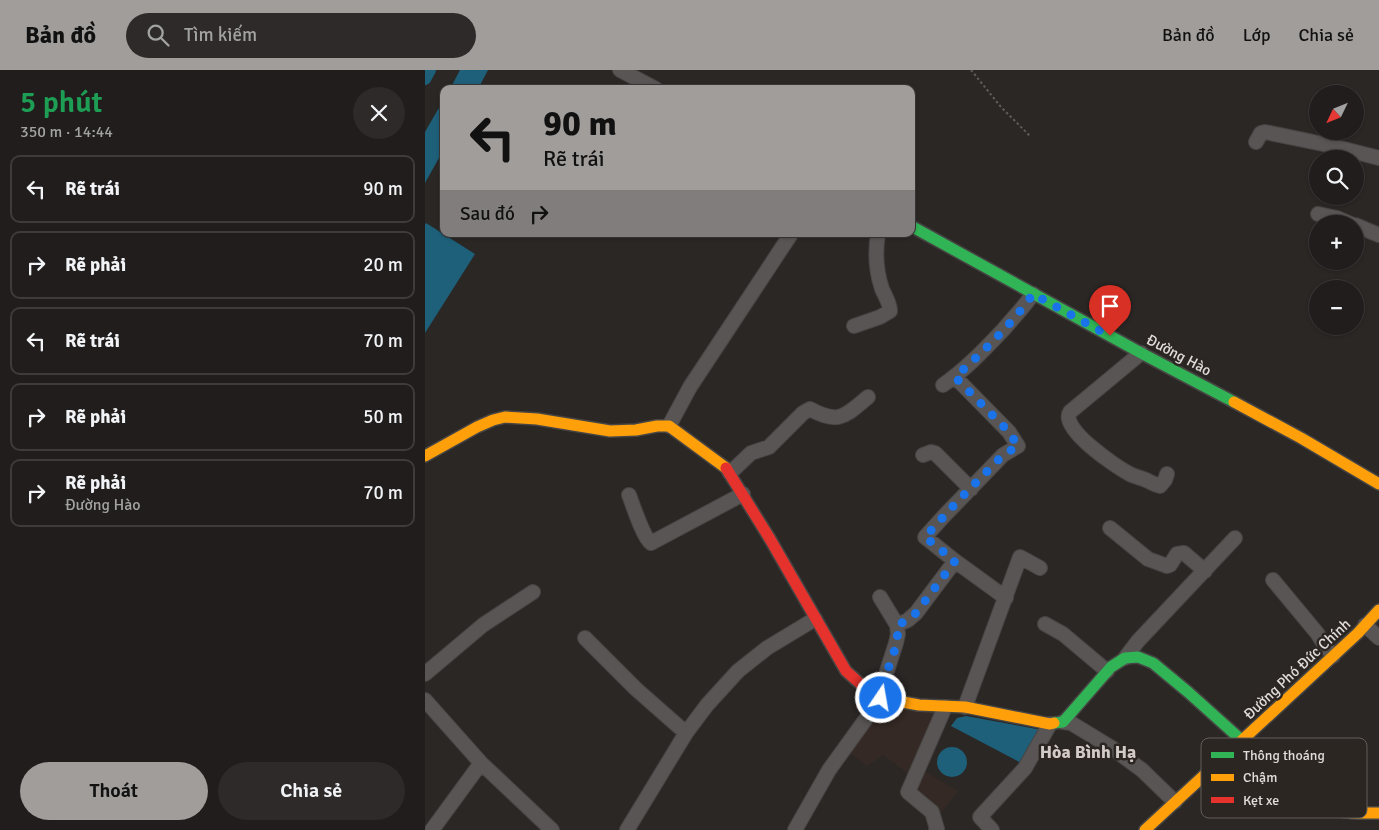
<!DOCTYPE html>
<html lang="vi">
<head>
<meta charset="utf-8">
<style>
  :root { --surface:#201d1c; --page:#2d2a29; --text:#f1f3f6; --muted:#a2a2a3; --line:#3d3b3b; --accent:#a19d9b }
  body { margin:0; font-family:Signika,sans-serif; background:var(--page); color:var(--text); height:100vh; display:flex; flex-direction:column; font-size:19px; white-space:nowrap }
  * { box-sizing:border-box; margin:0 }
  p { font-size:16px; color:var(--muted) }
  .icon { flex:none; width:28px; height:28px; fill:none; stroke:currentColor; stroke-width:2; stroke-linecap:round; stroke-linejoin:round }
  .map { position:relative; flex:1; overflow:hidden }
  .sheet { display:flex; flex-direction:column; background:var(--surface); width:425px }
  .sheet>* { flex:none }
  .banner { position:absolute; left:15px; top:15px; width:475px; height:152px; border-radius:10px; box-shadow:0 1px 4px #0004,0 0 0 1px var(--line); background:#a19d9b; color:#111; overflow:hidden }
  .needle { width:32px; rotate:227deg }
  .controls { position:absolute; left:884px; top:15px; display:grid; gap:10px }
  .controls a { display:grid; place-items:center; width:55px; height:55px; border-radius:50%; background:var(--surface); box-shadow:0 1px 4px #0004,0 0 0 1px var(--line); font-size:25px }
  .pin { position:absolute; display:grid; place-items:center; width:42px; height:42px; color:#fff; margin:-51px -21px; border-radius:50% 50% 50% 0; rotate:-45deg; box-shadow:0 0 5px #0007 }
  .pin .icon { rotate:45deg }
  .me { position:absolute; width:55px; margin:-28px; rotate:12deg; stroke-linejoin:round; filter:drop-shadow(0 0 4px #0008) }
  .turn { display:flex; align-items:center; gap:18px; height:105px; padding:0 20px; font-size:22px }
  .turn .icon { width:65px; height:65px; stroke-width:2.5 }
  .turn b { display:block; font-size:35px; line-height:42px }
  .then { display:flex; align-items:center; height:48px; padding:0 20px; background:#0003; gap:10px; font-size:19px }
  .round { display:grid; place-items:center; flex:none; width:52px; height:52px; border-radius:26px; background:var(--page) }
  .overview { display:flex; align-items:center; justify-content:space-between; height:85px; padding:0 20px }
  h1 { font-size:30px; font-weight:600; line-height:38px; color:#1e9e55 }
  .action { display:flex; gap:10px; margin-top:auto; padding:10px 20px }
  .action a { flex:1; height:58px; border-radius:30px; background:var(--accent); color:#111; font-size:20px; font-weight:600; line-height:58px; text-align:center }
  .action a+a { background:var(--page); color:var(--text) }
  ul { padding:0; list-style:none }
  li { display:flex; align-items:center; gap:15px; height:68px; margin:0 10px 8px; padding:0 10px; border:2px solid var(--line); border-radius:10px }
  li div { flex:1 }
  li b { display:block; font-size:19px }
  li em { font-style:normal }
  header { display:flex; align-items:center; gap:30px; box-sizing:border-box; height:70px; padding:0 25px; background:var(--accent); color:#111 }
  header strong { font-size:24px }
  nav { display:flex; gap:28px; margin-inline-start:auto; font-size:18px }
  .search { width:350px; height:45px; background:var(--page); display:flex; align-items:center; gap:12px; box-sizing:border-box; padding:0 18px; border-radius:28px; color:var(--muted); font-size:19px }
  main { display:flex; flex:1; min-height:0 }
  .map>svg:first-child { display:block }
  .built { fill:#342924 }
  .water { fill:#1e5f79 }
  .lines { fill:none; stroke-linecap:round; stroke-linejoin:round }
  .canal { stroke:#1e5f79; stroke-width:12 }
  .street-casing { stroke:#474544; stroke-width:16 }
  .fast-casing { stroke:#474544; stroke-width:14 }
  .slow-casing { stroke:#474544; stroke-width:14 }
  .jam-casing { stroke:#474544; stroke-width:14 }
  .path { stroke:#5f5d5b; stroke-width:2; stroke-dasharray:2.5 2.5; stroke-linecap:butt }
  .street { stroke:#585554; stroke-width:14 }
  .fast { stroke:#30b455; stroke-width:11 }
  .slow { stroke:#ff9f0a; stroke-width:11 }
  .jam { stroke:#e5322d; stroke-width:11 }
  .route { stroke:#1a73e8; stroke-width:9; stroke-dasharray:0 16.2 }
  .labels { text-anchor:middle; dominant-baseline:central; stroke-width:5; stroke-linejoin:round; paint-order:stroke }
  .street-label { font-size:15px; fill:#e1dddb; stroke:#2c2623 }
  .quarter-label { font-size:18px; font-weight:bold; fill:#d2cac7; stroke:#2c2623 }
  .key { fill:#2c2623; stroke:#625d5a; stroke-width:1 }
  .key-label { font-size:14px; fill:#e1dddb }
</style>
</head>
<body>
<header>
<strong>Bản đồ</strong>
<div class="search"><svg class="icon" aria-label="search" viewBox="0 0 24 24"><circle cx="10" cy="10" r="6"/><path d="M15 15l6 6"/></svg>Tìm kiếm</div>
<nav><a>Bản đồ</a><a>Lớp</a><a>Chia sẻ</a></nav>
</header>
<main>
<section class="sheet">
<div class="overview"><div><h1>5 phút</h1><p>350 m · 14:44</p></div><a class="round"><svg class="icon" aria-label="close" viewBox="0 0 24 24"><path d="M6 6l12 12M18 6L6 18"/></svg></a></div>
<ul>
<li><svg class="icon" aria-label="left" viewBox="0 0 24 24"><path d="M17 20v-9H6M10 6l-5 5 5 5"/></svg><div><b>Rẽ trái</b></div><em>90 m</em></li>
<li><svg class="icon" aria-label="right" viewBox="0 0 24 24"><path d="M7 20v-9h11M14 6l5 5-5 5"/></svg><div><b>Rẽ phải</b></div><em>20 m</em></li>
<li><svg class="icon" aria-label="left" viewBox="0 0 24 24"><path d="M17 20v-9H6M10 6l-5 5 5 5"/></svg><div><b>Rẽ trái</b></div><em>70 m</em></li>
<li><svg class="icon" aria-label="right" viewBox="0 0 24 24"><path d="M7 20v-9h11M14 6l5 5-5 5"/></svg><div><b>Rẽ phải</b></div><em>50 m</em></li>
<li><svg class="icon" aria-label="right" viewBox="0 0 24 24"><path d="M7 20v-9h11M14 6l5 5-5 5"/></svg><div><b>Rẽ phải</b><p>Đường Hào</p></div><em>70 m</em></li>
</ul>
<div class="action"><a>Thoát</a><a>Chia sẻ</a></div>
</section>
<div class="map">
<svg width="954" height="760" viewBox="0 0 954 760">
  <rect width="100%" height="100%" fill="#2a2725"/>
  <path class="built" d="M457,633L515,637L492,697L533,721L514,745L486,722L492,710L458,685L442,696L421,680Z"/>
  <path class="water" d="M35,0H63L53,19H25Z
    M19,29V79L0,113V62Z
    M1,153L50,184L0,263V155Z
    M541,646L617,660L598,694L526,656L532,648Z
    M512 692a15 15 0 1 1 30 0a15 15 0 1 1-30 0Z"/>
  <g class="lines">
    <path class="canal" d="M0,9L5,0"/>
    <defs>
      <path id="street" d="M195,0L231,19
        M831,72L836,63L840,62L903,75L954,88
        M893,144L912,148L926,154
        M930,155L954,165
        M429,256L455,247L465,241C465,233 460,226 457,219C451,201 450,182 453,164
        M716,283L645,342C634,358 690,396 703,403C709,407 715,407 721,410C726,412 730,415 735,416L740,410L742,404
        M530,307L584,362L593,376L578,385L519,446L500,467L530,491L581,528
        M518,315C540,300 559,280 578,260C588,248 599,237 608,224
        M244,356L265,317L366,164
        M498,385L506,382L510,383L546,419
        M305,403L326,383L344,377L378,343L385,339C414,355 420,346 443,327
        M204,425C208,435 218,467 226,473L318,424
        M685,458L723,489L742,496L745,495L752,484L759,483L780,501
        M848,510L892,563L899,574L908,586
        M620,554L638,564L682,601
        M472,555L483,550L491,543L530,491
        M940,555L954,568
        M160,568L211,619L261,663
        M700,588L713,571L810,468
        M0,604L58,555L108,522
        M0,630L56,693
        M540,637L595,487L615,498
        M638,652L646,653L687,678L717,700L750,732
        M7,760L56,693L127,760
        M202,760L261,663L282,635L313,601L342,578L390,549
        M370,760L404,700L456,628L460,607L471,573L473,564L472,555L455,527
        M511,760L512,759L507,742L483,722L520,637
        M567,760L555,747L600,698L625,654"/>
      <path id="fast" d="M486,156L716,283L809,332
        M629,653L638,652L686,597L700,588L713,587L728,593L763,622L832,684"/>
      <path id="slow" d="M809,332L876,368L954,414
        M0,386L52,357L68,350L80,347L112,349L185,361L211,360L232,356H244L301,398
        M440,618L456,628L494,635L540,637L625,654L629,653
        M832,684C854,703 887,735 915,741C928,744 941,743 954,743
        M720,760L933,563L954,540"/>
      <path id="jam" d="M301,398L345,469L421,601L440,618"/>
    </defs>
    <use href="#street" class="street-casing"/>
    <use href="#fast" class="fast-casing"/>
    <use href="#slow" class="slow-casing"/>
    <use href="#jam" class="jam-casing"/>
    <path class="path" d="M546,0L576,37L605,66"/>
    <use href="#street" class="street"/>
    <use href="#fast" class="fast"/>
    <use href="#slow" class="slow"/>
    <use href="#jam" class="jam"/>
  </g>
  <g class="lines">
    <path class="route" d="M456,628C458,621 459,613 461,605C466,589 475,572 472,555L483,550L491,543L530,491L500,467L530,434L578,385L593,376L584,362L530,307C558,282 586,255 608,224L685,266"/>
  </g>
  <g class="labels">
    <g class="street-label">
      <text transform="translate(754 285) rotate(28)">Đường Hào</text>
      <text transform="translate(872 599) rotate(-43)">Đường Phó Đức Chính</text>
    </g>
    <g class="quarter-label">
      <text x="663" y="682">Hòa Bình Hạ</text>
    </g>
  </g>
  <rect x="776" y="668" width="166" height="80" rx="8" class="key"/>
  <rect x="786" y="682" width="23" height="6" fill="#30b455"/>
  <rect x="786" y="704" width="23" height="7" fill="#ff9f0a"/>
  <rect x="786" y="727" width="23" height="6" fill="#e5322d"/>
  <g class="key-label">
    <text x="818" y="690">Thông thoáng</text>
    <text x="818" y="712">Chậm</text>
    <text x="818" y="735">Kẹt xe</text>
  </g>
</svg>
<div class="controls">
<a><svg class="needle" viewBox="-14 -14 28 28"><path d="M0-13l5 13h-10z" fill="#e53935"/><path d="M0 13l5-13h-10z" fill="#a2a2a3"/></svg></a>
<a><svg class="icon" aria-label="search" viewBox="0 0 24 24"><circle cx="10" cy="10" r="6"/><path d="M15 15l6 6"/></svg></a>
<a>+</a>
<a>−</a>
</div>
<div class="pin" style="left:685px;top:266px;background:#d93025"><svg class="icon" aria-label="arrive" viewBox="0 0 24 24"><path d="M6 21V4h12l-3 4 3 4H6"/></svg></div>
<svg class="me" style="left:456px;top:628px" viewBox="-20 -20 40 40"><circle r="17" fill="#1a73e8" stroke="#fff" stroke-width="3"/><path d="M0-11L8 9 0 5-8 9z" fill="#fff"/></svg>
<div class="banner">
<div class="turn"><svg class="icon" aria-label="left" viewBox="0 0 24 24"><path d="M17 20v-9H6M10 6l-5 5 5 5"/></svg><div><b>90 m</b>Rẽ trái</div></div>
<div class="then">Sau đó<svg class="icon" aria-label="right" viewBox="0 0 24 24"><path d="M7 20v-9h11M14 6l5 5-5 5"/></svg></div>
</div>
</div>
</main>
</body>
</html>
